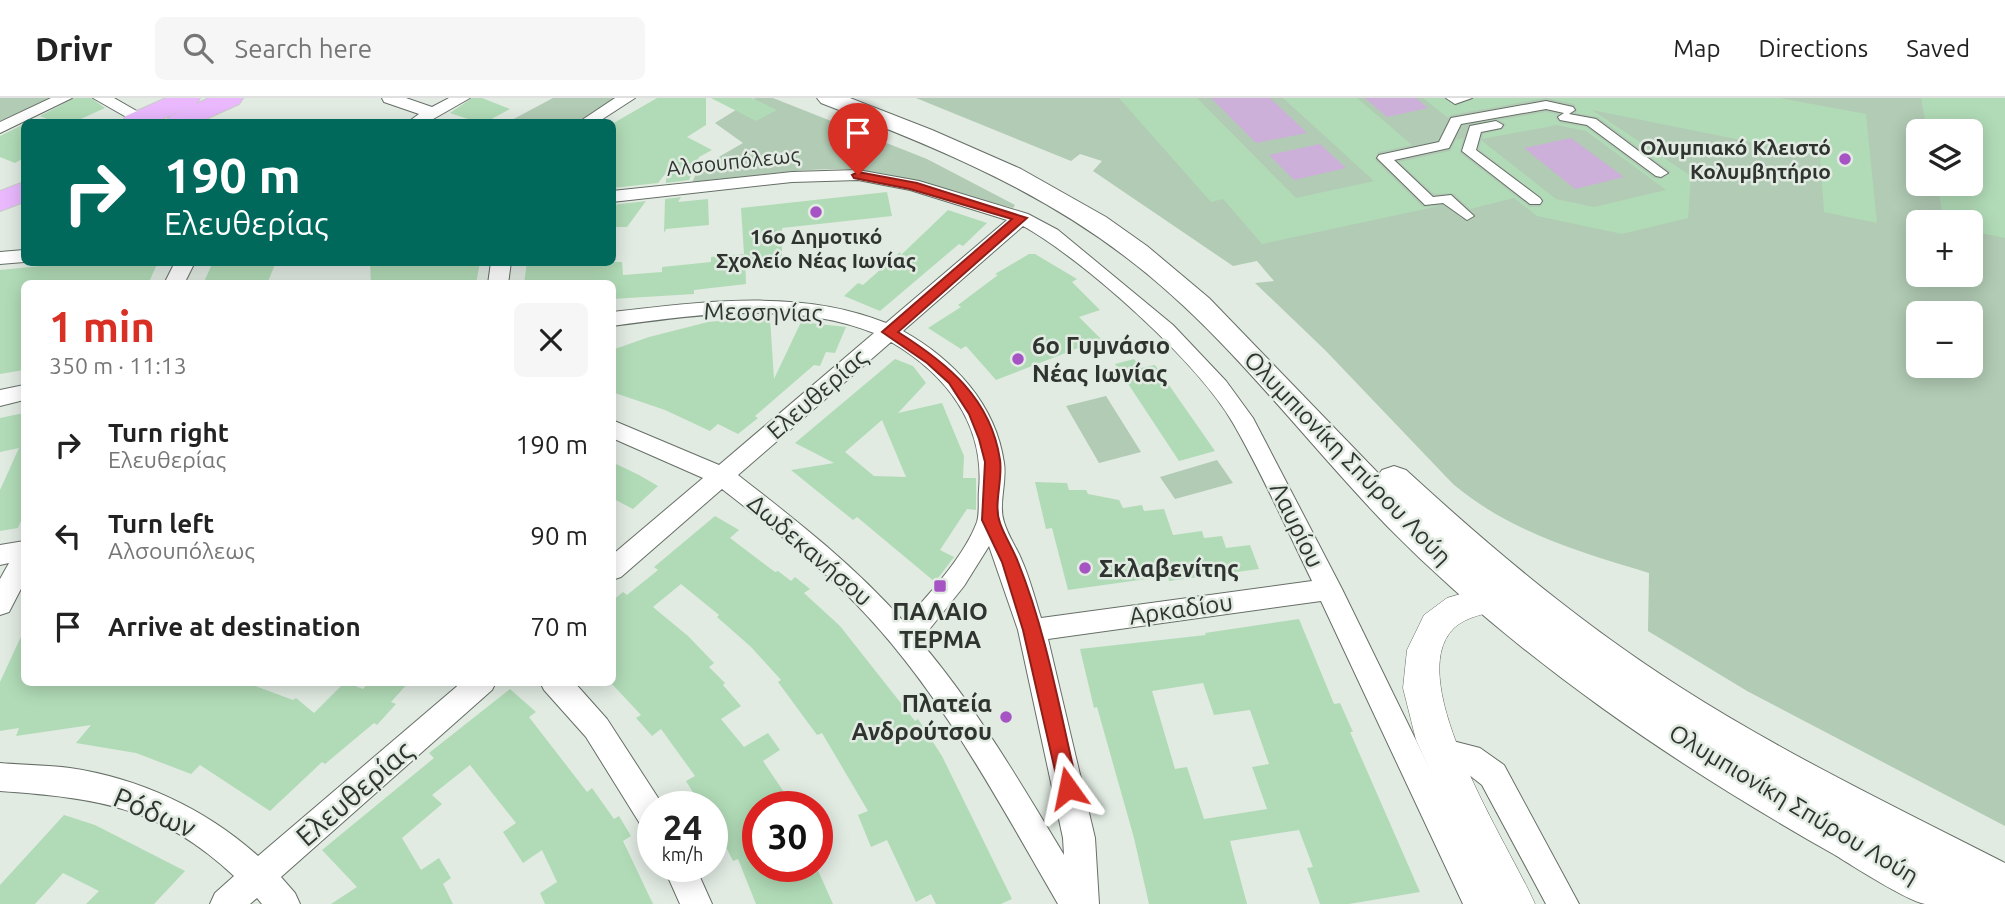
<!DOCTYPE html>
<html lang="en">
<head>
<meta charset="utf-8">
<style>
  :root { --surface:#fff; --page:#f6f6f6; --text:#222; --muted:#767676; --line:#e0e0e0; --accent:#d93025 }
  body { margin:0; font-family:Ubuntu,sans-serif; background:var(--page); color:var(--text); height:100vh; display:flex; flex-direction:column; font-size:26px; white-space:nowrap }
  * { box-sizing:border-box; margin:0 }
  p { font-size:23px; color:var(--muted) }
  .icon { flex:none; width:38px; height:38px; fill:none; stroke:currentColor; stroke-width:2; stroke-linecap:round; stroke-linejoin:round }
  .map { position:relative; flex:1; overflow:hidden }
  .sheet { position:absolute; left:21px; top:182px; width:595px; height:406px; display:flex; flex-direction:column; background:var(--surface); border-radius:10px; box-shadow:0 4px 18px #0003 }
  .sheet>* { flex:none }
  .hud { position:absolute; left:21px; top:21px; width:595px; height:147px; border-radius:10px; box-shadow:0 4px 18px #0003; background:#00695c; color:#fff; overflow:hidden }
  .tools { position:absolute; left:1906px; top:21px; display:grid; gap:14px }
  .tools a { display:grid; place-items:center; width:77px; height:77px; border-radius:10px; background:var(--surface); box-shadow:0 4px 18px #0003; font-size:35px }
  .speed { position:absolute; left:637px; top:693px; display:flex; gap:14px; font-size:35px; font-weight:700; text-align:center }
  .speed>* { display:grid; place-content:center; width:91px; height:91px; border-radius:50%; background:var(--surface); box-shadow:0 4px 18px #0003; line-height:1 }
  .speed small { font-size:18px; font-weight:400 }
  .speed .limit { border:10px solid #d22; background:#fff; color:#111 }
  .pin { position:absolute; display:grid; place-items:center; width:60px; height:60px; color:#fff; margin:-72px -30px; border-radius:50% 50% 50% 0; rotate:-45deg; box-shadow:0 0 7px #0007 }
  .pin .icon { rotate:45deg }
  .me { position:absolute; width:77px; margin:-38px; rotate:348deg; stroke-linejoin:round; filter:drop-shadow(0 0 5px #0008) }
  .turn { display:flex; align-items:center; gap:24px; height:147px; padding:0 28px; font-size:32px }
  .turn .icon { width:91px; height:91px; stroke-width:2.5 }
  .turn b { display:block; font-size:49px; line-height:60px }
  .round { display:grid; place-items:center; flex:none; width:74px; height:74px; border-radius:10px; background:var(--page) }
  .headline { display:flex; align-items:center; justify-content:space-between; height:119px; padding:0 28px }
  h1 { font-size:42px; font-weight:600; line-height:52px; color:var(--accent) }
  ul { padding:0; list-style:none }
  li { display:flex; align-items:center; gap:21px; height:91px; padding:0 28px }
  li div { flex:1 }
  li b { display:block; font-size:26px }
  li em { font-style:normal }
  header { display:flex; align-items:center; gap:42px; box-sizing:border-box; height:98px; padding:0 35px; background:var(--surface); border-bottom:2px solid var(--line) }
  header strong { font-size:33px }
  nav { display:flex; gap:38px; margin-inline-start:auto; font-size:24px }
  .search { width:490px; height:63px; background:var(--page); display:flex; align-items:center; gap:18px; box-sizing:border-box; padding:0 24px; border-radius:10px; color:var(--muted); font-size:26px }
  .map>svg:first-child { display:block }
  .green { fill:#b1cbb4; fill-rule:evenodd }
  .water { fill:#cdb0d9 }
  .building { fill:#b1dbb7; fill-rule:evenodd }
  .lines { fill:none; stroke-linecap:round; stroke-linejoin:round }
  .pedestrian-casing { stroke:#666f67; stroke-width:2 }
  .minor-casing { stroke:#666f67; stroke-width:2 }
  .tertiary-casing { stroke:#666f67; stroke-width:1 }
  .secondary-casing { stroke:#666f67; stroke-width:2 }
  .primary-casing { stroke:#c9cac9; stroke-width:2 }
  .pedestrian { fill:#fff; fill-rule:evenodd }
  .minor { fill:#fff; fill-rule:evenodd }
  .tertiary { fill:#fff; fill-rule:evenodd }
  .secondary { fill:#fff; fill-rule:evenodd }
  .primary { fill:#e9b8fd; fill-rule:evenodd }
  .route { fill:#d93025; stroke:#8d1f18; stroke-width:2 }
  .poi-dot { fill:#a654c4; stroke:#e1ebe2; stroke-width:2.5 }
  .labels { text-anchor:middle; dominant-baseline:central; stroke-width:5; stroke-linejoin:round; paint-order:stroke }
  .far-poi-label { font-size:21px; font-weight:bold; fill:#303430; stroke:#e1ebe2; text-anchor:end }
  .far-street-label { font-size:21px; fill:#303430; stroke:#e1ebe2 }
  .street-label { font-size:24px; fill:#303430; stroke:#e1ebe2 }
  .poi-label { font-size:24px; font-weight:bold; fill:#303430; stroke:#e1ebe2; text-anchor:start }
  .near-street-label { font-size:28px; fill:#303430; stroke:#e1ebe2 }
</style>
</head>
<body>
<header>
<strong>Drivr</strong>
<div class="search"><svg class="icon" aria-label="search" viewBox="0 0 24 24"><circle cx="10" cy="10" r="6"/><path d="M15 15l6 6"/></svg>Search here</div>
<nav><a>Map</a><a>Directions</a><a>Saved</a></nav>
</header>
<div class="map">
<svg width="2005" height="806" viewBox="0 0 2005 806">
  <rect width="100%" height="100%" fill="#e1ebe2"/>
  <path class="green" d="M0,0H52L0,23Z
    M553,0H622L580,24H508Z
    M755,0H773L927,61L1015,107L1013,110C965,98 917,80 868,73C813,66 747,80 692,85L698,71L743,45L715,25Z
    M916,0H2005V728L1747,593L1648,533L1649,475C1579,454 1510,434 1453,386L1325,252L1255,185L1274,183L1257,163L1233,168L1093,73L1102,63L1080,56L1071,63ZM1918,33H1970V86H1918ZM1918,124H1970V177H1918ZM1918,215H1970V268H1918Z
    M1106,298L1141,354L1099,365L1066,308Z
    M1217,362L1233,385L1175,401L1160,379Z"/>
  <path class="water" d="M1211,0H1270L1307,35L1256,45Z
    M1365,0H1416L1428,10L1387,19Z
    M1571,40L1624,79L1575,91L1524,50Z
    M1320,46L1346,70L1294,82L1269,57Z"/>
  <path class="building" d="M74,0H91L105,10L74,24H54L40,18Z
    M472,0H482L510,11L486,24H477L450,15Z
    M657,0H706V27L687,39L712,52L699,59L689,82L666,85V75L658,85L612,90V26Z
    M711,0H752L777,12L756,23Z
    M1119,0H1197L1296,100L1374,83L1283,0H1357L1412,47L1378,54L1375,62L1423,109L1439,108L1262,146L1223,101L1211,104Z
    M1423,0H1444L1456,8L1475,0H1780L1866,16L1877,125L1824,114L1820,58L1592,12L1691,78L1688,120L1622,136L1537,118L1514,100L1470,111L1453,95L1434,96L1399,64L1450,53L1456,42L1463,40L1460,55L1530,109H1540L1544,102L1479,51L1481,42L1556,101L1594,109L1666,92L1586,33L1557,27L1482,41L1483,36L1503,31L1506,26L1499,22L1546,14L1557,16L1556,20L1560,25L1586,29L1654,80L1662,81L1671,74L1598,19L1576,15L1577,11L1574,6L1546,0L1451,17L1448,20Z
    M1921,0H2005V140L1970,133V124H1944L1937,86H1970V33H1954L1953,28L1925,23Z
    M24,26V60L15,65L0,59V38Z
    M887,94L892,118L782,130V167L745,170V158L746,186L694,192V196L612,201V186H524L527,164H622L623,177L662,174V169L711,164V159L744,156L741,110Z
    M681,99L678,104L708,101L709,127L666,131L664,135L665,101Z
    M646,103L627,129H612V107Z
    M948,112L987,125L963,148L959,146L880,213L844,198L858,185L863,187L900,154L901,157Z
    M1029,156H1035L1077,181L1072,184L1100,212L1079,219L1101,241L996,282L966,248L961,251L928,230L961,209L958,207L998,177L995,176Z
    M80,164H158L148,186H24V272L0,276V172Z
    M213,164H276L267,186H203Z
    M370,164H480L476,186H371Z
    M748,220V222L770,220L774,281L801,224L846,229L835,255L826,254L820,268L814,267L755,318L758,320L738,336L718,326L710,333L665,312L612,294V252L649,239L708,224Z
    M895,261L913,268L926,285L898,315L942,305L964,358L963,380H976V412L967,411L940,452L954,459L935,484L857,419L853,422L791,372L834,365L795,345ZM882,322L906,379L874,378L845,354Z
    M1134,261L1141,270L1155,267L1215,353L1179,363L1115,266Z
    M24,315V416L18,430L0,433V392L19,350L0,354V320Z
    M612,364L639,377L658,388L633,411L612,400Z
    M1035,384L1067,385L1069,392H1086L1088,396L1119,402L1123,410L1142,407L1144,413L1164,411L1173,437L1202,433L1204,440L1222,438L1226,450L1250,447L1259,471L1169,483L1168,478L1068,492L1052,430L1046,431Z
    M715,418L739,432L730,440L775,474L778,473L791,483L795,479L810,491L804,495L840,528L915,623L918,621L942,658L1012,801L1001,806H936L931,796L916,804L887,742L871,749L858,717L868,713L822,635L817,637L778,584L781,582L751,549L717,519L719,517L681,486L653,509L688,538L714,565L709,569L725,585L723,587L741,608L721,621L744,649L768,635L780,652L763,663L794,709H758V768H816L833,806H756L738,761L733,763L712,721V709H702L686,683L695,678L661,631L652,638L636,620L641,617L612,586V503L623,494L627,497L658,472L654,469Z
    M1299,521L1334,606L1340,605L1353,634H1350L1420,794L1349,806H1320L1307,770L1313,769L1299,732L1230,743L1247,806H1149L1134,740L1097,609L1094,610L1080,551L1206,537L1205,535ZM1203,585L1214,617L1250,612L1269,666L1252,669L1267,711L1204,721L1187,669L1175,671L1152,593Z
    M24,532V584H245L293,602L296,600L314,615L345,584L363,591L369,584H409L391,604L396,606L377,627L374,625L325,666L322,664L270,713L200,667L191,676L136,655L76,645L91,627L16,638L19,630L0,633V584Z
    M510,591L536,614L529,619L587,694L592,690L614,721L619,718L631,738L623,743L653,806H545L540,795L557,784L542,752L523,765L503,734L516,725L470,667L432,697L442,706L402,740L421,772L439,760L451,780L443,786L453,806H331L357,789L322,752L434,660L429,655Z
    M64,717L95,727L185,773L154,806H86L99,793L63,775L35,806H0V787Z"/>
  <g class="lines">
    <defs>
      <path id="pedestrian" d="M1446,0H1472L1455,6Z
        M1546,3L1573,9L1575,12L1569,16L1596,21L1668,75L1661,79L1656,78L1587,27L1560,22L1558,19L1564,15L1546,11L1461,26L1449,50L1394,62L1433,99L1451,97L1474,118L1467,122L1443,105L1425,107L1377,60L1379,57L1439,44L1451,20Z
        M1496,23L1503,27L1501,30L1481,34L1476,52L1540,100L1542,103L1540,106H1530L1462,53L1470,28Z"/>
      <path id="minor" d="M51,0H72L0,35V24Z
        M93,0H114L142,16L134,21L128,20Z
        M382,0H406L432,9L449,0H470L428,24H408L419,16L384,4Z
        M615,0H635L598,24H579Z
        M858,72L919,83L1028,116L1058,132L1173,227L1226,283L1253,320L1342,491L1496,806H1463L1321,503L1048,541L1095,740L1099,806H1058C998,703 940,592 856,506C815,463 768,427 722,391L621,479L612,482V457L703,380L612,340V322L719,367L874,235C792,202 697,217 612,228V214C702,204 800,190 886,225L1007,122L910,92L858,82L792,84L612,104V93L792,74ZM1023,128C1084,162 1198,264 1233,325C1262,375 1286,430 1312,483L1041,520C1035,501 1030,481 1022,463C1017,450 1008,438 1004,424C998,407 1007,384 1004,365C996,306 953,261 903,233ZM891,244C946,276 985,326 979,392C978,402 980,414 977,424C964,459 928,497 904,524C855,468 797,423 738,377ZM989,448L1018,532L1063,740L1064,757C1020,684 976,609 920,543L964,488Z
        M24,152V164L0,166V154Z
        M175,164H195L184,186H164Z
        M491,164H511L508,186H488Z
        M24,287V302L0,308V292Z
        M24,443V485L9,514L0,517V481L9,465L0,467V447Z
        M462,584H496L492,592L281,779L295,795L300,806H262L257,800L250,806H210L215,795L234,778C159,708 97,700 0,693V665C23,667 47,667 70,670C139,680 206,711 258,758Z
        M540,584H574L607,621L664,709H653V733L642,729L586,639L544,592Z
        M1441,640L1480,650L1504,667L1579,806H1546L1482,687L1459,669L1431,662L1426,653L1431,644Z
        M663,768H695L712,806H680Z"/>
      <path id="tertiary" d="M1491,487L1503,491L1508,501L1503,511C1486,516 1467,518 1454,530C1400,582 1511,750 1535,806H1492L1416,642L1403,590L1407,552L1424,517L1447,500Z"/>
      <path id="secondary" d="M817,0H850L932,32L1021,71L1106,119L1147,148L1209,200L1379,376L1382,372L1394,368L1406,372C1492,451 1581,526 1680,589C1783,655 1895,709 2005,765V806C1980,806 1950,806 1925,806C1907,803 1853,768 1835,757C1674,666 1517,560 1387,428C1301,339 1226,235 1127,160C1035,89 928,46 821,5Z"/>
      <path id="primary" d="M166,0H200L196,6L155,24H122L126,18Z
        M209,0H243L239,6L199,24H166L170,18Z
        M24,84V104L0,113V93Z"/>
    </defs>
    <use href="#pedestrian" class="pedestrian-casing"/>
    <use href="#minor" class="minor-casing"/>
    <use href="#tertiary" class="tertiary-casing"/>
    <use href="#secondary" class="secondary-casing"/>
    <use href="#primary" class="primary-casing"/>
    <use href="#pedestrian" class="pedestrian"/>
    <use href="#minor" class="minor"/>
    <use href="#tertiary" class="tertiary"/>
    <use href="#secondary" class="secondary"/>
    <use href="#primary" class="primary"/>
  </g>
  <path class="route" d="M858,74L917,85L1027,120L898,234C947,265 991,300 1000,362C1003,382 993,407 1000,425C1005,439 1013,451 1018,464C1047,536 1060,615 1078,690L1075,696L1068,699L1061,696L1059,690L1023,532L1002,464L982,422L985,364L979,341L969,316L949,285L927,265L882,234L1012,121L910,91L854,80L852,77Z"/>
  <g class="poi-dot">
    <circle cx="1845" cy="61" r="7"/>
    <circle cx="816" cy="114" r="7"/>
    <circle cx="1018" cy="261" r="7"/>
    <circle cx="1085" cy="470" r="7"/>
    <rect x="933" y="481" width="14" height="14" rx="3.5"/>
    <circle cx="1006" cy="619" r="7"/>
  </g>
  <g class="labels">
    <g class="far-poi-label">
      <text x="1831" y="49">Ολυμπιακό Κλειστό<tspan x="1831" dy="24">Κολυμβητήριο</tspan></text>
      <text x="816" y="138" text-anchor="middle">16ο Δημοτικό<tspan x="816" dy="24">Σχολείο Νέας Ιωνίας</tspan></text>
    </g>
    <g class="far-street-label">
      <text transform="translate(733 63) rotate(-6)">Αλσουπόλεως</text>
    </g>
    <g class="street-label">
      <text transform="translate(763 214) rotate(1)">Μεσσηνίας</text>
      <text transform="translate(817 296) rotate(-41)">Ελευθερίας</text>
      <text transform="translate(1348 360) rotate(46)">Ολυμπιονίκη Σπύρου Λούη</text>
      <text transform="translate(1297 427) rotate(64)">Λαυρίου</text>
      <text transform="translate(810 452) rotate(41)">Δωδεκανήσου</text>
      <text transform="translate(1181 511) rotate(-8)">Αρκαδίου</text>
      <text transform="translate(1794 706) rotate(31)">Ολυμπιονίκη Σπύρου Λούη</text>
    </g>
    <g class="poi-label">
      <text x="1032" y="247">6ο Γυμνάσιο<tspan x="1032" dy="28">Νέας Ιωνίας</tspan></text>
      <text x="1099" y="470">Σκλαβενίτης</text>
      <text x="940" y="513" text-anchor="middle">ΠΑΛΑΙΟ<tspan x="940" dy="28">ΤΕΡΜΑ</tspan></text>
      <text x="992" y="605" text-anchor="end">Πλατεία<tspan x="992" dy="28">Ανδρούτσου</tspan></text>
    </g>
    <g class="near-street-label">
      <text transform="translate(354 695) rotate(-41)">Ελευθερίας</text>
      <text transform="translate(155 714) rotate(23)">Ρόδων</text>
    </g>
  </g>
</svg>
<div class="tools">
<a><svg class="icon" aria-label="layers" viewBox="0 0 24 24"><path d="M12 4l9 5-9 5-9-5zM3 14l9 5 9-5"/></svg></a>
<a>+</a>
<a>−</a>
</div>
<div class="speed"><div>24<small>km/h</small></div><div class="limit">30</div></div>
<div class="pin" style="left:858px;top:77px;background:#d93025"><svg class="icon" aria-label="arrive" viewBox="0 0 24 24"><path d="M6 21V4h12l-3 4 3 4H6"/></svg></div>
<svg class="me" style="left:1068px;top:690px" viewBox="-20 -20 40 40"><path d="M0-17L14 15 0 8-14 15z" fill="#d93025" stroke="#fff" stroke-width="4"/></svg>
<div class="hud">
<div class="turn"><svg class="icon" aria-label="right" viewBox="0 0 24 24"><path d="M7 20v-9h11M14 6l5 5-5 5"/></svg><div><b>190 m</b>Ελευθερίας</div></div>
</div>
<section class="sheet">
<div class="headline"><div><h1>1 min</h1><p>350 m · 11:13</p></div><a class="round"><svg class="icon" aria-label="close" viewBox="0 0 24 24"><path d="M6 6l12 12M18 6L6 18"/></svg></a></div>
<ul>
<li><svg class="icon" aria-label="right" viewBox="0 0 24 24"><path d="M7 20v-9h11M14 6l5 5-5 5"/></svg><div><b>Turn right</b><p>Ελευθερίας</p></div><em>190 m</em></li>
<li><svg class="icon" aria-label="left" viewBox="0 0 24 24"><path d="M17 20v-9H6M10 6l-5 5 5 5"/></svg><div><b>Turn left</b><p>Αλσουπόλεως</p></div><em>90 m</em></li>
<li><svg class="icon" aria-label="arrive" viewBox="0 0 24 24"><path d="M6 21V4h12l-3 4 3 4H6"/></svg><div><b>Arrive at destination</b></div><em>70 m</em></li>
</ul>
</section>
</div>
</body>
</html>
